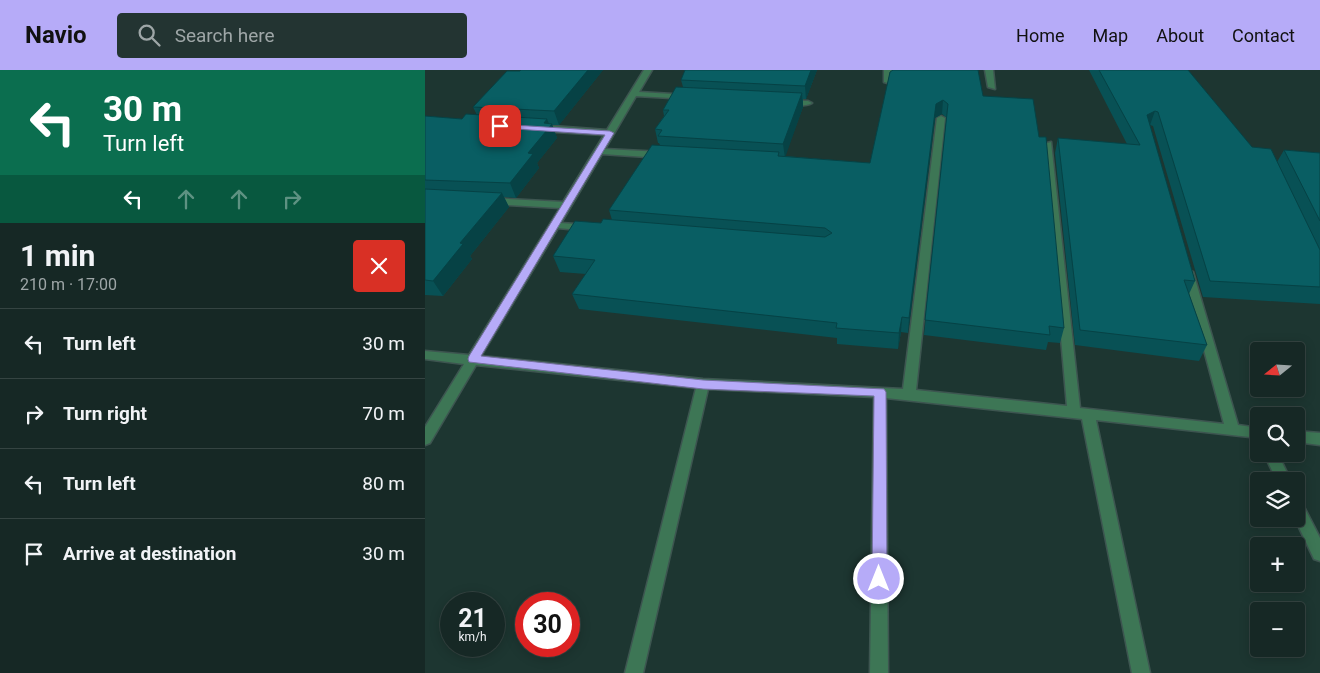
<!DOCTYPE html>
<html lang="en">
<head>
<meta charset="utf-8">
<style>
  :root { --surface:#162825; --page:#233432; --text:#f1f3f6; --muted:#9ea6a7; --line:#354442; --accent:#b6abf8 }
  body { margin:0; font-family:Roboto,sans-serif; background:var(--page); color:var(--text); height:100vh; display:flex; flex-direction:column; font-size:19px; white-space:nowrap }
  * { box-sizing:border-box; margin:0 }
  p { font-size:16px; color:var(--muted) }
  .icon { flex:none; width:28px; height:28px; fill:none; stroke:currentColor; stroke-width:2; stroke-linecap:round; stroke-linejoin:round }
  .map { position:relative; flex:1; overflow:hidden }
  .panel { display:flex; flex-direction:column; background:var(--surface); width:425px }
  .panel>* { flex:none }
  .guide { background:#0b6e4f; color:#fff; overflow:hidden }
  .needle { width:32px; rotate:252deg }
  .tools { position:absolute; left:825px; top:272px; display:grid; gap:10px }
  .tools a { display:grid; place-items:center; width:55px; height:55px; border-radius:5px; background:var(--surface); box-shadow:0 2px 12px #0003,0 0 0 1px var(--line); font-size:25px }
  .speed { position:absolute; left:15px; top:522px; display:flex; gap:10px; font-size:25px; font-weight:700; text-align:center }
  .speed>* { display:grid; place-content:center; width:65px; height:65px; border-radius:50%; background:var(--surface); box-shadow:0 2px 12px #0003,0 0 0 1px var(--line); line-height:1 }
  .speed small { font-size:12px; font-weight:400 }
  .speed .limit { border:8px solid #d22; background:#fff; color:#111 }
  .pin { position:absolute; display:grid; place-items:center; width:42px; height:42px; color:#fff; margin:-21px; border-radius:10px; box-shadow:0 2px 8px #0006 }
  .me { position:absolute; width:55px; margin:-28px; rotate:0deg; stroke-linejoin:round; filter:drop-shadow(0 0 4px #0008) }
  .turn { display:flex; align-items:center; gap:18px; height:105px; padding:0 20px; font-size:22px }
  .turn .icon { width:65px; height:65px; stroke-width:2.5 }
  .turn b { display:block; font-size:35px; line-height:42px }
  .lanes { display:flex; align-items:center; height:48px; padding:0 20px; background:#0003; justify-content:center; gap:25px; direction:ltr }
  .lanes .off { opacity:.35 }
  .round { display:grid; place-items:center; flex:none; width:52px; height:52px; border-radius:5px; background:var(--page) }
  .head { display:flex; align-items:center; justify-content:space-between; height:85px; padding:0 20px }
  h1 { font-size:30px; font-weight:700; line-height:38px }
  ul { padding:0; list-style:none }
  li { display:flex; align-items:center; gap:15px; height:70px; padding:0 20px; border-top:1px solid var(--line) }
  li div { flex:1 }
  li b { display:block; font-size:19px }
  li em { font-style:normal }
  header { display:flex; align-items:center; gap:30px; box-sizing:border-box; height:70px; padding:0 25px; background:var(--accent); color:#111 }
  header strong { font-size:24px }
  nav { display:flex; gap:28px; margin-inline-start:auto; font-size:18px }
  .search { width:350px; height:45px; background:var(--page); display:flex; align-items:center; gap:12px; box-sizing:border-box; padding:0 18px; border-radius:5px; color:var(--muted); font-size:19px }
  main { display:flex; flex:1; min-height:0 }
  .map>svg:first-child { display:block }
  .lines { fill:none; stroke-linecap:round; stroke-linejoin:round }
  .minor-casing { stroke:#3d5550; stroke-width:3 }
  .minor { fill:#3d7655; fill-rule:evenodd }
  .wall { fill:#085155 }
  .shaded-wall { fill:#064245 }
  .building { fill:#095e63; stroke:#064245 }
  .route { fill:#b6abf8; stroke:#766fa1 }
</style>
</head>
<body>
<header>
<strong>Navio</strong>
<div class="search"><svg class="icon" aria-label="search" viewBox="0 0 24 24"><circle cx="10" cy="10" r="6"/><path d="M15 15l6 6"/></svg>Search here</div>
<nav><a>Home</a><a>Map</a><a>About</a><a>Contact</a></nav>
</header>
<main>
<section class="panel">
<div class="guide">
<div class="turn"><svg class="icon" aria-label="left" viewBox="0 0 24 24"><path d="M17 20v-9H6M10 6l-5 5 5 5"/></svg><div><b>30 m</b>Turn left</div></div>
<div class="lanes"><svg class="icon" aria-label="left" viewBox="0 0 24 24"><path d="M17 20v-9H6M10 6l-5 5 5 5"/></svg><svg class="icon off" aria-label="ahead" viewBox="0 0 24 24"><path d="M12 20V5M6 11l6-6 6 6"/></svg><svg class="icon off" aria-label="ahead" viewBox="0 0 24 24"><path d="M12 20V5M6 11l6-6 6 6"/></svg><svg class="icon off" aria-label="right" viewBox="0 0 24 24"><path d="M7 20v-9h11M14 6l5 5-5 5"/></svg></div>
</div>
<div class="head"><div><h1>1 min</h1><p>210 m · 17:00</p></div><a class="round" style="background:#d93025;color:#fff"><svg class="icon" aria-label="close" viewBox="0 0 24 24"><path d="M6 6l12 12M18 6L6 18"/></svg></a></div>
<ul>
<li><svg class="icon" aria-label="left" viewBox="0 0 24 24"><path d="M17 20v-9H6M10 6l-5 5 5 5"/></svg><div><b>Turn left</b></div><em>30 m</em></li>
<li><svg class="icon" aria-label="right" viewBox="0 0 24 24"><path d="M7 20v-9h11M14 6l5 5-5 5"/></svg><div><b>Turn right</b></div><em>70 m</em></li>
<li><svg class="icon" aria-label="left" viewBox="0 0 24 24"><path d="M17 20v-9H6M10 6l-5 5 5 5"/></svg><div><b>Turn left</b></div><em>80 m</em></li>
<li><svg class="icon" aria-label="arrive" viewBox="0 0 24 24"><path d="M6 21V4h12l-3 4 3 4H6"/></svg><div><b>Arrive at destination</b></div><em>30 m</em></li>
</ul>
</section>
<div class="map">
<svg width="895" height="603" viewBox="0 0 895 603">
  <rect width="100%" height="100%" fill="#1d3631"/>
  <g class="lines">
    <defs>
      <path id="minor" d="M219,0H227L214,22L264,25L268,27L264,29L211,26L180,79L237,82L241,85L237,88L177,84L136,153L164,155L169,158L164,161L133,158L56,286L278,309L478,319L512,48L516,46L520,48L491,320L642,336L619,74L626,72L655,338L799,354L758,202L763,199L768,202L813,355L834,358V368L671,350L725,603H707L657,349L461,328L463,603H445L449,327L283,319L218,603H200L271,318L51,295L5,373L0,375V357L39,294L0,289V281L44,285L135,138L65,134L60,131L65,128L138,132L179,65L114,61L110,58L114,55L182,60Z
        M459,0H467L466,14L459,12Z
        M560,0H568L570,19L563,17Z
        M358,30L383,31L387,33C380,37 364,36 357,32Z
        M871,361L895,363V375L871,372Z
        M839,384H853L866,411H852Z
        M871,430L876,431L895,468V491L889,489L870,449Z"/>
    </defs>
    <use href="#minor" class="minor-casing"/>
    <use href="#minor" class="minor"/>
  </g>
  <path class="wall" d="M96,0H178L134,55H127L132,68L112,93L114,98L91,128L79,127L84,137L45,186L47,189L18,226L0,225V46L37,49L52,45L48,37Z
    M260,0H392L381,29H378V37L360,86L445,93L465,2L558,26L639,258L635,273L623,272L621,280L499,265L522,48L517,44L510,48L483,263L476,262L473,279L412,274V268L154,239L147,224L161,204L135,202L128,186L176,153L187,150L184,140L235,75L234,73H233L230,59L239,46L238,40L258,17L256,10Z
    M664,0H763L827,77L852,92L859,80L895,83V234L778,227L728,56L725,55V56L770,211L764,224L782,275L774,291L650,275L630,83L633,68L702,74Z"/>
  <path class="shaded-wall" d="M163,0H178L134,55L129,41Z
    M386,0H392L381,29L380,16Z
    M377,23L378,37L360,88L358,74Z
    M518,30L517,44L510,48L483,263L484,248L511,34Z
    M730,41L725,55L717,59L722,45Z
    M122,49L125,56L127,54L132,68L112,93L114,98L91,128L85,113L103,83L119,53Z
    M77,123L84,137L45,186L47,189L18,226L8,211L35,173Z
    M477,247L476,262L473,279L474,263Z"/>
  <path class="building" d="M96,0H163L129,41L48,37L82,1H95Z
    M260,0H386L380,16L256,10Z
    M468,0H553L558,26L608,29L614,67H621L639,258L624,256L625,265L500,250L523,34L518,30L511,34L484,248L477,247L474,263L411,258L412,253L147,224L170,190L128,186L150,151L176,153L178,149L400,167L407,163L400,158L184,140L227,75L354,82L353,86L445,93L465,2Z
    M674,0H763L827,77L846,79L895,180V217L785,211L733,42L730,41L722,45L770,211L759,210L782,275L655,260L633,68L715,75Z
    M251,17L377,23L358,74L233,66L237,60L230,59L244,40H238Z
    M41,44L122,49L119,53L127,54L103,83L108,84L85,113L0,110V46L37,49Z
    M859,80L895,83V151Z
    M0,119L77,123L35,173L38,174L8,211L0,210Z"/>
  <path class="route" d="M72,54L185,61L189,63L56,286L278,310L459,319L461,322L462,509L460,514L454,516L449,514L447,509L449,326L278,319L44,292L43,289L44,286L180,65L75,58L72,57Z"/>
</svg>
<div class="tools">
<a><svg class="needle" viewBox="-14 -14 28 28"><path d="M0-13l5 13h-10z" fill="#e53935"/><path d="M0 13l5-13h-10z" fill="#9ea6a7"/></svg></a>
<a><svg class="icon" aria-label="search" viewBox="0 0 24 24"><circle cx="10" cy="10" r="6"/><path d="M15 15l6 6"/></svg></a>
<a><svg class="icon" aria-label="layers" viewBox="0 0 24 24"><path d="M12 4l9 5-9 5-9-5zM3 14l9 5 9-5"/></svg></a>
<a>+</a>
<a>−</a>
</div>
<div class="speed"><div>21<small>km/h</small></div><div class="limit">30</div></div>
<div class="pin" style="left:75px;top:56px;background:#d93025"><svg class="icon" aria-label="arrive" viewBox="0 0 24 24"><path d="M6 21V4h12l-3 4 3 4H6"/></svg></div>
<svg class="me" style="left:454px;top:509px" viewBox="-20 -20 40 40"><circle r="17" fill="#b6abf8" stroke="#fff" stroke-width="3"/><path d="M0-11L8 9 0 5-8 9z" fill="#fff"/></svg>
</div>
</main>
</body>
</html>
